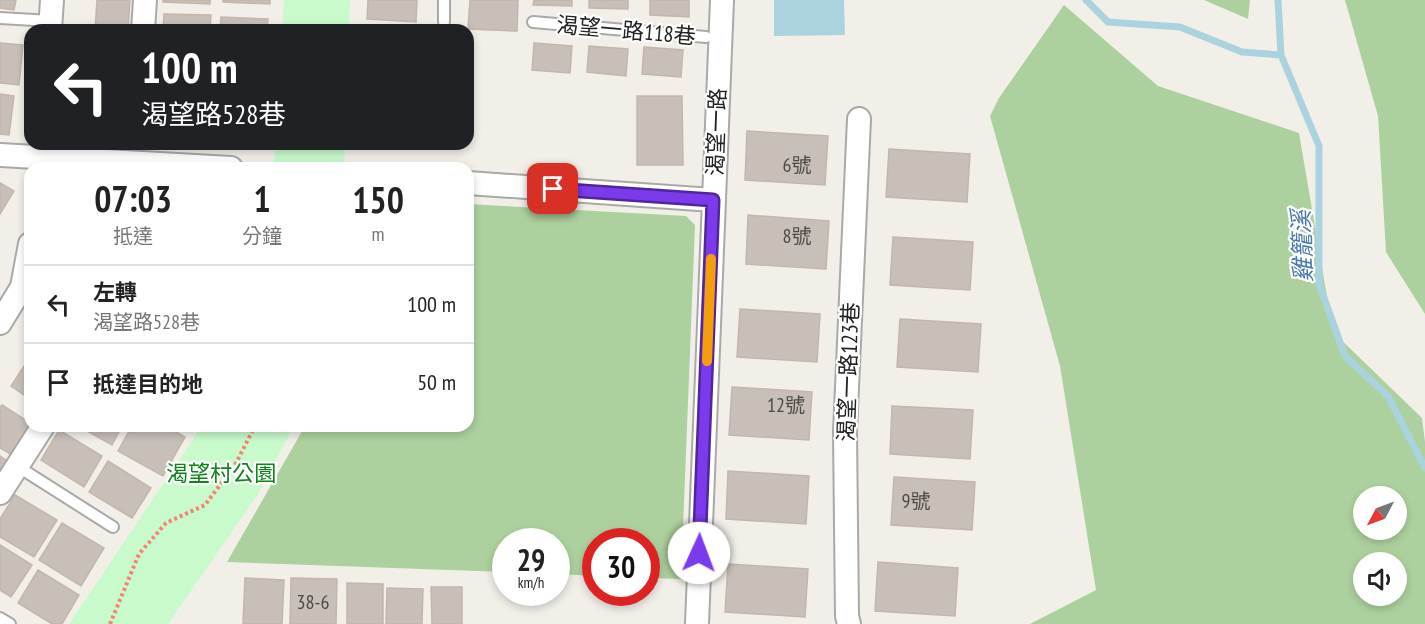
<!DOCTYPE html>
<html lang="zh-TW">
<head>
<meta charset="utf-8">
<style>
  :root { --surface:#fff; --page:#f2f2f2; --text:#222; --muted:#767676; --line:#e0e0e0 }
  body { margin:0; font-family:"PT Sans Narrow","Noto Sans TC",sans-serif; background:var(--page); color:var(--text); height:100vh; display:flex; flex-direction:column; font-size:22px; white-space:nowrap }
  * { box-sizing:border-box; margin:0 }
  p { font-size:20px; color:var(--muted) }
  .icon { flex:none; width:33px; height:33px; fill:none; stroke:currentColor; stroke-width:2; stroke-linecap:round; stroke-linejoin:round }
  .map { position:relative; flex:1; overflow:hidden }
  .sheet { position:absolute; left:24px; top:162px; width:450px; height:270px; display:flex; flex-direction:column; background:var(--surface); border-radius:18px; box-shadow:0 3px 9px #0003 }
  .sheet>* { flex:none }
  .guide { position:absolute; left:24px; top:24px; width:450px; height:126px; border-radius:18px; box-shadow:0 3px 9px #0003; background:#202124; color:#fff; overflow:hidden }
  .needle { width:39px; rotate:229deg }
  .buttons { position:absolute; left:1353px; top:486px; display:grid; gap:12px }
  .buttons a { display:grid; place-items:center; width:54px; height:54px; border-radius:50%; background:var(--surface); box-shadow:0 3px 9px #0003; font-size:30px }
  .speed { position:absolute; left:492px; top:528px; display:flex; gap:12px; font-size:30px; font-weight:700; text-align:center }
  .speed>* { display:grid; place-content:center; width:78px; height:78px; border-radius:50%; background:var(--surface); box-shadow:0 3px 9px #0003; line-height:1 }
  .speed small { font-size:15px; font-weight:400 }
  .speed .limit { border:9px solid #d22; background:#fff; color:#111 }
  .pin { position:absolute; display:grid; place-items:center; width:51px; height:51px; color:#fff; margin:-26px; border-radius:12px; box-shadow:0 3px 9px #0006 }
  .me { position:absolute; width:66px; margin:-33px; rotate:2deg; stroke-linejoin:round; filter:drop-shadow(0 0 4px #0008) }
  .turn { display:flex; align-items:center; gap:21px; height:126px; padding:0 18px; font-size:27px }
  .turn .icon { width:78px; height:78px; stroke-width:2.5 }
  .turn b { display:block; font-size:42px; line-height:51px }
  .eta { display:flex; justify-content:space-evenly; align-items:center; height:102px; text-align:center }
  .eta b { font-size:36px; font-weight:800; line-height:42px }
  ul { padding:0; list-style:none }
  li { display:flex; align-items:center; gap:18px; height:78px; padding:0 18px; border-top:2px solid var(--line) }
  li div { flex:1 }
  li b { display:block; font-size:22px }
  li em { font-style:normal }
  .map>svg:first-child { display:block }
  .forest { fill:#add19e; fill-rule:evenodd }
  .park { fill:#c8facc }
  .water { fill:#aad3df }
  .lines { fill:none; stroke-linecap:round; stroke-linejoin:round }
  .stream { stroke:#aad3df; stroke-width:7 }
  .building { fill:#c7bfb8; stroke:#c4b6ab; stroke-width:1.5 }
  .lane-casing { stroke:#a9a9a9; stroke-width:14 }
  .street-casing { stroke:#a9a9a9; stroke-width:26 }
  .path { stroke:#fa8072; stroke-width:4; stroke-dasharray:3 3; stroke-linecap:butt }
  .lane { stroke:#fff; stroke-width:10 }
  .street { stroke:#fff; stroke-width:22 }
  .route-casing { stroke:#51269a; stroke-width:15 }
  .route { stroke:#7c3aed; stroke-width:10 }
  .slow { stroke:#f59e0b; stroke-width:10 }
  .labels { text-anchor:middle; dominant-baseline:central; stroke-width:4.5; stroke-linejoin:round; paint-order:stroke }
  .number-label { font-size:20px; fill:#4b4948 }
  .street-label { font-size:22px; fill:#222; stroke:#fff }
  .park-label { font-size:22px; fill:#0c8416; stroke:#fff }
  .water-label { font-size:24px; font-style:italic; fill:#4a7aab; stroke:#fff }
</style>
</head>
<body>
<div class="map">
<svg width="1425" height="624" viewBox="0 0 1425 624">
  <rect width="100%" height="100%" fill="#f2efe9"/>
  <path class="forest" d="M1204,0H1250L1248,19Z
    M1345,0H1425V314L1386,252L1378,116Z
    M1064,5L1158,86L1299,133L1333,332L1422,418L1425,442V624H1030L1096,590L1060,366L990,116L999,98ZM1364,496H1396V530H1364ZM1364,562H1396V596H1364Z
    M468,204L686,216L695,225L681,579L647,578L646,542H596L595,576L557,574L556,542H506L505,572L227,562L305,426H468Z"/>
  <path class="park" d="M284,0H350L349,30H282Z
    M276,144H345L344,168H273Z
    M199,426H294L258,494L168,624H69L194,438Z"/>
  <path class="water" d="M774,0H844L845,35L774,36Z"/>
  <g class="lines">
    <path class="stream" d="M1086,0L1108,22L1180,27L1242,52L1281,55
      M1278,0L1281,55L1319,146V284L1345,356L1388,396L1425,468"/>
  </g>
  <path class="building" d="M0,0H16L14,10L0,8Z
    M97,0H130L128,30H95Z
    M163,0H210V4L163,2Z
    M223,0H270V4L223,2Z
    M368,0H417L416,22L367,19Z
    M470,0H518L517,31L468,29Z
    M534,0H572V6L533,5Z
    M589,0H628V9L589,8Z
    M650,0H689V17L650,15Z
    M164,14L211,15L210,30H163Z
    M221,17L268,19L267,30H220Z
    M0,43L23,45L19,85L0,83Z
    M534,43L572,46L570,73L532,70Z
    M589,46L628,49L626,76L587,72Z
    M644,47L683,50L681,77L642,74Z
    M0,94L14,96L9,135L0,134Z
    M637,96H682L683,165H637Z
    M747,131L828,136L825,185L745,180Z
    M889,149L970,154L967,202L886,197Z
    M0,183L14,191L0,214Z
    M748,215L829,221L826,269L746,264Z
    M893,237L973,242L970,290L890,285Z
    M740,309L820,314L817,362L737,357Z
    M900,319L981,324L978,372L897,367Z
    M30,357V399L11,386Z
    M732,387L812,392L809,440L729,435Z
    M2,405L30,423V426L12,455L0,448V407Z
    M892,406L973,410L970,459L890,454Z
    M78,426H122L112,445Z
    M132,426H166L185,437L163,476L118,451Z
    M59,430L102,456L84,487L41,460Z
    M0,456L9,462L0,476Z
    M108,461L151,488L132,518L89,492Z
    M728,471L809,476L806,524L726,519Z
    M894,477L975,482L972,530L891,525Z
    M15,495L57,520L34,557L0,537V519Z
    M62,523L104,548L81,586L39,560Z
    M0,545L32,565L11,597L0,590Z
    M878,562L958,568L955,616L875,611Z
    M728,564L808,569L805,617L725,612Z
    M38,570L79,595L62,624H52L18,603Z
    M245,578L284,580L282,624H243Z
    M291,578L337,579L336,624H290Z
    M347,583L383,584V624H347Z
    M431,587H462V624H432Z
    M387,588L423,589L422,624H386Z"/>
  <g class="lines">
    <defs>
      <path id="lane" d="M0,18L51,21
        M444,22V0
        M533,22L706,37
        M17,466L113,527
        M0,618L10,624"/>
      <path id="street" d="M50,30L52,0
        M143,30L145,0
        M0,155L231,168
        M468,183L713,200
        M0,323L22,287L30,244
        M0,493L43,426
        M697,624L722,0
        M849,624L847,616L845,432L859,119"/>
    </defs>
    <use href="#lane" class="lane-casing"/>
    <use href="#street" class="street-casing"/>
    <path class="path" d="M110,624L139,554L166,523L205,505L235,465L255,426"/>
    <use href="#lane" class="lane"/>
    <use href="#street" class="street"/>
  </g>
  <g class="lines">
    <defs>
      <path id="route" d="M553,189L713,200L699,553"/>
    </defs>
    <use href="#route" class="route-casing"/>
    <use href="#route" class="route"/>
    <path class="slow" d="M707,361L711,259"/>
  </g>
  <g class="labels">
    <g class="number-label">
      <text x="797" y="165">6號</text>
      <text x="797" y="236">8號</text>
      <text x="786" y="405">12號</text>
      <text x="916" y="501">9號</text>
      <text x="313" y="602">38-6</text>
    </g>
    <g class="street-label">
      <text transform="translate(626 30) rotate(5)">渴望一路118巷</text>
      <text transform="translate(716 132) rotate(-88)">渴望一路</text>
      <text transform="translate(848 372) rotate(-88)">渴望一路123巷</text>
    </g>
    <g class="park-label">
      <text x="221" y="473">渴望村公園</text>
    </g>
    <g class="water-label">
      <text transform="translate(1302 246) rotate(-92)">雞籠溪</text>
    </g>
  </g>
</svg>
<div class="buttons">
<a><svg class="needle" viewBox="-14 -14 28 28"><path d="M0-13l5 13h-10z" fill="#e53935"/><path d="M0 13l5-13h-10z" fill="#767676"/></svg></a>
<a><svg class="icon" aria-label="sound" viewBox="0 0 24 24"><path d="M4 9h4l5-4v14l-5-4H4zM17 9q2 3 0 6"/></svg></a>
</div>
<div class="speed"><div>29<small>km/h</small></div><div class="limit">30</div></div>
<div class="pin" style="left:553px;top:189px;background:#d93025"><svg class="icon" aria-label="arrive" viewBox="0 0 24 24"><path d="M6 21V4h12l-3 4 3 4H6"/></svg></div>
<svg class="me" style="left:699px;top:553px" viewBox="-20 -20 40 40"><circle r="19" fill="#fff"/><path d="M0-13L10 11 0 6-10 11z" fill="#7c3aed"/></svg>
<div class="guide">
<div class="turn"><svg class="icon" aria-label="left" viewBox="0 0 24 24"><path d="M17 20v-9H6M10 6l-5 5 5 5"/></svg><div><b>100 m</b>渴望路528巷</div></div>
</div>
<section class="sheet">
<div class="eta">
<div><b>07:03</b><p>抵達</p></div>
<div><b>1</b><p>分鐘</p></div>
<div><b>150</b><p>m</p></div>
</div>
<ul>
<li><svg class="icon" aria-label="left" viewBox="0 0 24 24"><path d="M17 20v-9H6M10 6l-5 5 5 5"/></svg><div><b>左轉</b><p>渴望路528巷</p></div><em>100 m</em></li>
<li><svg class="icon" aria-label="arrive" viewBox="0 0 24 24"><path d="M6 21V4h12l-3 4 3 4H6"/></svg><div><b>抵達目的地</b></div><em>50 m</em></li>
</ul>
</section>
</div>
</body>
</html>
